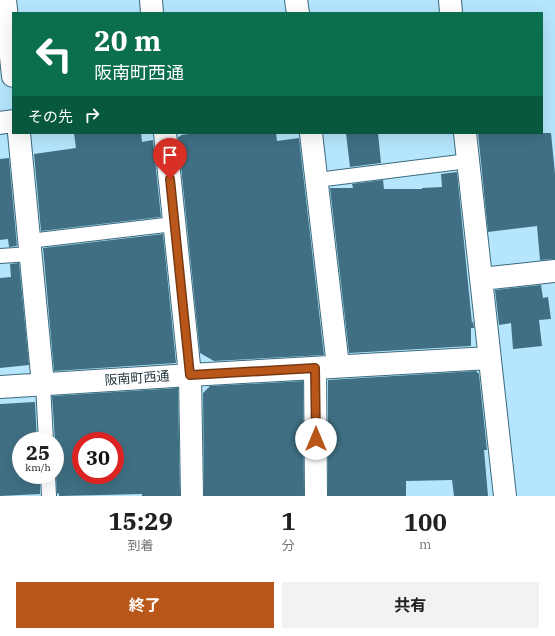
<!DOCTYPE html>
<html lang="ja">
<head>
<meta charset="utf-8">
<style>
  :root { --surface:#fff; --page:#f2f2f2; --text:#202124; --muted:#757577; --accent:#b9571b }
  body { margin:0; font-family:"IBM Plex Serif","Noto Sans JP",serif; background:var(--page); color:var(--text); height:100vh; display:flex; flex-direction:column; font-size:15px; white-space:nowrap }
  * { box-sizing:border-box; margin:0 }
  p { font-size:13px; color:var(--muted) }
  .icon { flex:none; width:22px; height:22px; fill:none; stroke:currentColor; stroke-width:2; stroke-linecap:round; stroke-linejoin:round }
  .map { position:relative; height:496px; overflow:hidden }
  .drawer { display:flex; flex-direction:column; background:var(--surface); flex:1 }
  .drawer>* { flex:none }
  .guide { position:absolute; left:12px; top:12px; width:531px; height:122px; border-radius:0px; box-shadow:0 4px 16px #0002; background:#0b6e4f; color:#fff; overflow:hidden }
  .speed { position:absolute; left:12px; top:432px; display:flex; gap:8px; font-size:20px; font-weight:700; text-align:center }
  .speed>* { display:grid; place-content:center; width:52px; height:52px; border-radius:50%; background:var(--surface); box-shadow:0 4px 16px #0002; line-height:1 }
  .speed small { font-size:10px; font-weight:400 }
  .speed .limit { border:6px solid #d22; background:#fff; color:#111 }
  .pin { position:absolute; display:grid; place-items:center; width:34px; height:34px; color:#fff; margin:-41px -17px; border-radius:50% 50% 50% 0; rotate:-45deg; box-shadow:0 0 4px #0007 }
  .pin .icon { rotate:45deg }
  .me { position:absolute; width:44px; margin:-22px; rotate:0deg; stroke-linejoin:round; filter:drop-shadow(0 0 3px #0008) }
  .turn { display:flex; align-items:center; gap:14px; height:84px; padding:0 16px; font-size:18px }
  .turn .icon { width:52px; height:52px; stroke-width:2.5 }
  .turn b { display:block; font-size:28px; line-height:34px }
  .then { display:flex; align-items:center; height:38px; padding:0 16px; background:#0003; gap:8px; font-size:15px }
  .eta { display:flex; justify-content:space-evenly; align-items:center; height:68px; text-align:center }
  .eta b { font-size:24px; font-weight:700; line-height:28px }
  .primary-button { display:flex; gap:8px; margin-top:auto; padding:8px 16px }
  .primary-button a { flex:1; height:46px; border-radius:0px; background:var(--accent); color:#fff; font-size:16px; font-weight:700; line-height:46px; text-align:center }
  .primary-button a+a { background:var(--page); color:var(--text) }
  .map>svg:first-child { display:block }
  .building { fill:#406f83; fill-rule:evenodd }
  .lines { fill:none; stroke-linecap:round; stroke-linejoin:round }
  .service-casing { stroke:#3c6a7e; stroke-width:16 }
  .minor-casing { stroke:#3c6a7e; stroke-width:24 }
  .service { stroke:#fff; stroke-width:14 }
  .minor { stroke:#fff; stroke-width:22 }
  .route-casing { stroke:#783912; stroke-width:10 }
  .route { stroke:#b9571b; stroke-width:7 }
  .labels { text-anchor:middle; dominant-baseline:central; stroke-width:4; stroke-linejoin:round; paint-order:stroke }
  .street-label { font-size:13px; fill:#23373f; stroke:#fefefe }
</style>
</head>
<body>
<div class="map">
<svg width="555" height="496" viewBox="0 0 555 496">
  <rect width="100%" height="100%" fill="#b5e6fd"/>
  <path class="building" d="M74,133H141L142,142L153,140L161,217L41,231L34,154L76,148Z
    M197,133H276L277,141L299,138L324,355L214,361L200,353L178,137L181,136V135Z
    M346,133H378L381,163L350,167Z
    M478,133H551L555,174V259L540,260L537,226L488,232Z
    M9,158L17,246L9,247L8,239L0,240V159Z
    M457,172L472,323L473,321L474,328H471V346L349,353L330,188H353L352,184L383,180L384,189H422V188L442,187L441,174Z
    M163,234L176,363L54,371L43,248Z
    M19,263L29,365L0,368V278L11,277L10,264Z
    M541,285L543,298L548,297L551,319L539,320L542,346L513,349L511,323L499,325L495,290Z
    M476,371L479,374L487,450H484L488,496H454L452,480L406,481V496H328V380Z
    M303,381L304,496H204L203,393L210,386Z
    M178,388L180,496H142V494L59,496V493L57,494L56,475L55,470V441L52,396ZM81,441H115V475H81Z
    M35,402L37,441H21V475H40V494L0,496V404Z"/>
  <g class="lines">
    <defs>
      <path id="service" d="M317,180L468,161
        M29,241L174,224
        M0,256L31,254
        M43,385L46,441
        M48,475L49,496"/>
      <path id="minor" d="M5,0L13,76
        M151,0L152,13
        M296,0L298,13
        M450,0L451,13
        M0,123L13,121
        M19,133L43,385
        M165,133L190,375L192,496
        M311,133L338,366
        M465,133L505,496
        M481,279L555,271
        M315,368L316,496
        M0,387L190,375L489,358"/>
    </defs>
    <use href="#service" class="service-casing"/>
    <use href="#minor" class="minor-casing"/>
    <use href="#service" class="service"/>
    <use href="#minor" class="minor"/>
  </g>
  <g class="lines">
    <defs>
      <path id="route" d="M170,179L190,375L315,368L316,439"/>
    </defs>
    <use href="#route" class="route-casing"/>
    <use href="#route" class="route"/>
  </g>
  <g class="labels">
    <g class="street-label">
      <text transform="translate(137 378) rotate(-4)">阪南町西通</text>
    </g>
  </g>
</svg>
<div class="speed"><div>25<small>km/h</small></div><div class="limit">30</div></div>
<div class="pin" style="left:170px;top:179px;background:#d93025"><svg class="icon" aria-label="arrive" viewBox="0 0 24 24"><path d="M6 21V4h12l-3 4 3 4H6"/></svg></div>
<svg class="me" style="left:316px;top:439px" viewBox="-20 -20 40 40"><circle r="19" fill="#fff"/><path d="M0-13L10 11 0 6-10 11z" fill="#b9571b"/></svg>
<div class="guide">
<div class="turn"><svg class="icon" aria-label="left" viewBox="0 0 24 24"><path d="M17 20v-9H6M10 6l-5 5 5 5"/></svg><div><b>20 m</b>阪南町西通</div></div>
<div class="then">その先<svg class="icon" aria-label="right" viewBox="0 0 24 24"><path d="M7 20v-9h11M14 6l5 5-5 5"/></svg></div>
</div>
</div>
<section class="drawer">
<div class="eta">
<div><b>15:29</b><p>到着</p></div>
<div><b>1</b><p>分</p></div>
<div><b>100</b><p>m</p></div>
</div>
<div class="primary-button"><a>終了</a><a>共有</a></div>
</section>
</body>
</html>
